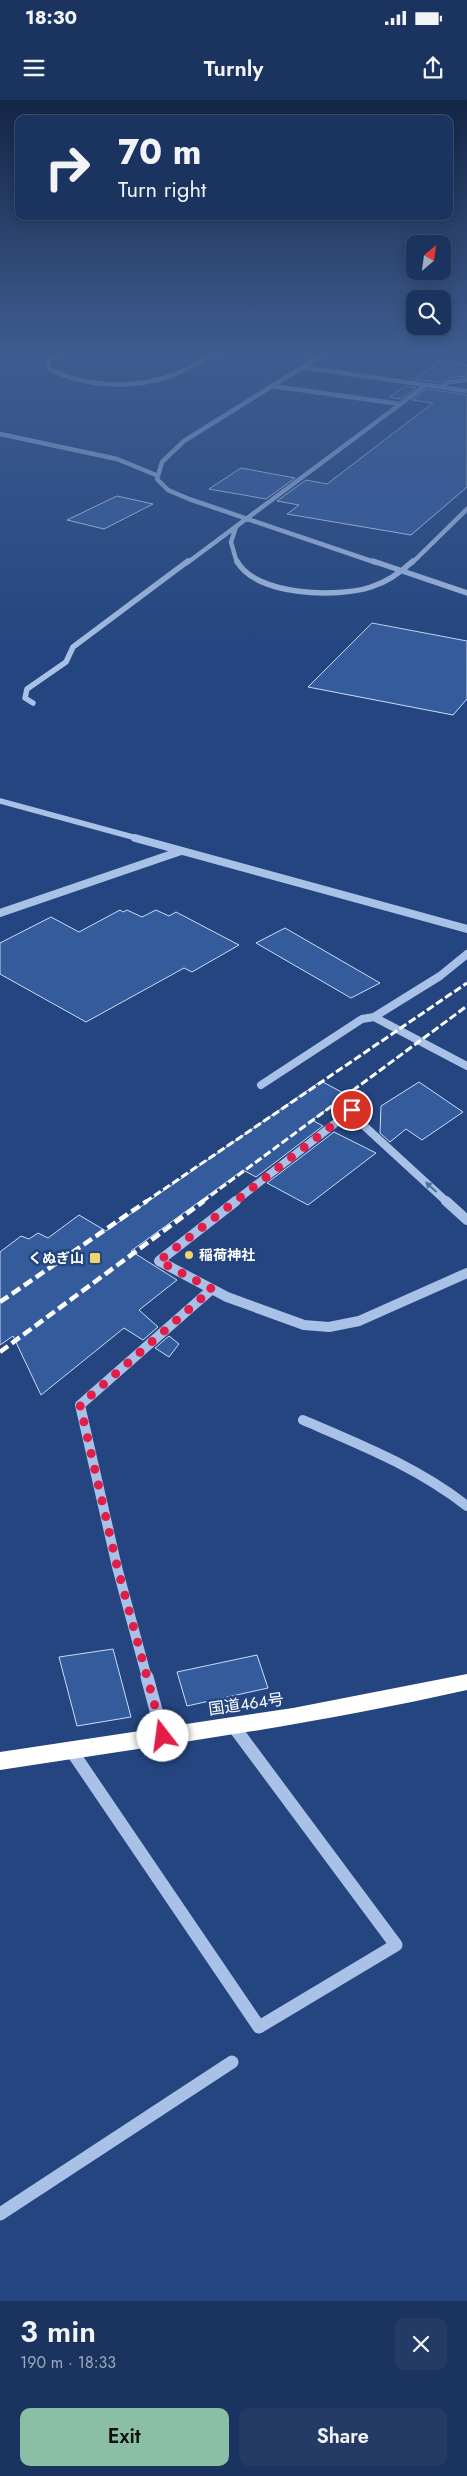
<!DOCTYPE html>
<html lang="en">
<head>
<meta charset="utf-8">
<style>
  :root { --surface:#1b345f; --page:#243c65; --text:#f1f3f6; --muted:#a0aabd; --line:#394f74; --accent:#8abfa5 }
  body { margin:0; font-family:Jost,"Noto Sans JP",sans-serif; background:var(--page); color:var(--text); height:100vh; display:flex; flex-direction:column; font-size:19px; white-space:nowrap }
  * { box-sizing:border-box; margin:0 }
  p { font-size:16px; color:var(--muted) }
  .icon { flex:none; width:28px; height:28px; fill:none; stroke:currentColor; stroke-width:2; stroke-linecap:round; stroke-linejoin:round }
  .map { position:relative; height:2201px; overflow:hidden }
  .details { display:flex; flex-direction:column; background:var(--surface); flex:1 }
  .details>* { flex:none }
  .hud { position:absolute; left:15px; top:15px; width:438px; height:105px; border-radius:10px; box-shadow:0 2px 12px #0003,0 0 0 1px var(--line); background:#1b345f; color:var(--text); overflow:hidden }
  .needle { width:32px; rotate:29deg }
  .tools { position:absolute; left:406px; top:135px; display:grid; gap:10px }
  .tools a { display:grid; place-items:center; width:45px; height:45px; border-radius:10px; background:var(--surface); box-shadow:0 2px 12px #0003,0 0 0 1px var(--line); font-size:25px }
  .pin { position:absolute; display:grid; place-items:center; width:42px; height:42px; color:#fff; margin:-21px; border:2px solid #fff; border-radius:50%; box-shadow:0 1px 5px #0007 }
  .me { position:absolute; width:55px; margin:-28px; rotate:345deg; stroke-linejoin:round; filter:drop-shadow(0 0 4px #0008) }
  .turn { display:flex; align-items:center; gap:18px; height:105px; padding:0 20px; font-size:22px }
  .turn .icon { width:65px; height:65px; stroke-width:2.5 }
  .turn b { display:block; font-size:35px; line-height:42px }
  .round { display:grid; place-items:center; flex:none; width:52px; height:52px; border-radius:10px; background:var(--page) }
  .summary { display:flex; align-items:center; justify-content:space-between; height:85px; padding:0 20px }
  h1 { font-size:30px; font-weight:600; line-height:38px }
  .action { display:flex; gap:10px; margin-top:auto; padding:10px 20px }
  .action a { flex:1; height:58px; border-radius:10px; background:var(--accent); color:#111; font-size:20px; font-weight:600; line-height:58px; text-align:center }
  .action a+a { background:var(--page); color:var(--text) }
  .status { display:flex; justify-content:space-between; align-items:center; height:35px; padding:0 25px; background:var(--surface); direction:ltr }
  .status svg { height:14px; fill:currentColor }
  header { display:flex; justify-content:space-between; align-items:center; height:65px; padding:0 20px; background:var(--surface); font-size:22px; font-weight:600 }
  .map>svg:first-child { display:block }
  .building { fill:#345b9c; stroke:#cddcf5 }
  .lines { fill:none; stroke-linecap:round; stroke-linejoin:round }
  .minor-far4 { stroke:#a9c1e6; stroke-width:4.5 }
  .minor-far3 { stroke:#a9c1e6; stroke-width:5.5 }
  .minor-far2 { stroke:#a9c1e6; stroke-width:8 }
  .minor-far1 { stroke:#a9c1e6; stroke-width:10 }
  .minor { stroke:#a9c1e6; stroke-width:13 }
  .highway { fill:#fff; fill-rule:evenodd }
  .rail-far1 { stroke:#fff; stroke-width:3; stroke-dasharray:8 3; stroke-linecap:butt }
  .rail { stroke:#fff; stroke-width:4.5; stroke-dasharray:10 4.5; stroke-linecap:butt }
  .oneway { fill:#5370a3 }
  .route { stroke:#e11d48; stroke-width:9; stroke-dasharray:0 16.2 }
  .poi-dot { fill:#f1d46d; stroke:#24457f; stroke-width:2 }
  .labels { text-anchor:middle; dominant-baseline:central; stroke-width:5; stroke-linejoin:round; paint-order:stroke }
  .poi-label { font-size:14px; font-weight:bold; fill:#fff; stroke:#24457f; text-anchor:start }
  .near-street-label { font-size:16px; fill:#fff; stroke:#24457f }
</style>
</head>
<body>
<div class="status"><b>18:30</b><svg viewBox="0 0 49 12"><path d="M0 12V9h3v3zM5 12V6h3v6zM10 12V3h3v9zM15 12V0h3v12zM26 1h20v11H26zM47 4h2v5h-2z"/></svg></div>
<header><svg class="icon" aria-label="menu" viewBox="0 0 24 24"><path d="M4 6h16M4 12h16M4 18h16"/></svg>Turnly<svg class="icon" aria-label="share" viewBox="0 0 24 24"><path d="M12 15V3M7 8l5-5 5 5M5 13v7h14v-7"/></svg></header>
<div class="map">
<svg width="467" height="2201" viewBox="0 0 467 2201">
  <rect width="100%" height="100%" fill="#24457f"/>
  <path class="building" d="M440,261L467,265V276L448,278L441,283L415,279Z
    M405,286L416,288L401,299L390,297Z
    M427,289L467,295V387L411,435L287,414L299,405L277,401L306,380L327,384L433,303L412,300Z
    M241,368L295,378L266,399L209,389Z
    M117,396L153,404L104,429L67,420Z
    M372,523L467,541V599L453,615L308,587Z
    M120,810L123,812L127,810L142,817L156,810L169,816L176,812L239,845L192,872L184,868L86,922L0,874V843L51,817L79,832Z
    M285,828L380,883L351,898L256,843Z
    M321,981L347,995L312,1020L323,1026L256,1077L243,1070L131,1151L177,1180L139,1210L158,1227L143,1240L124,1228L41,1295L13,1236L0,1245V1152L21,1136L29,1139L38,1133L48,1138L79,1115L106,1131Z
    M419,982L463,1012L422,1040L406,1029L390,1042L380,1033L381,1006Z
    M334,1032L376,1053L308,1105L267,1083Z
    M169,1236L179,1244L169,1257L155,1248Z
    M113,1549L131,1617L77,1626L59,1557Z
    M257,1555L268,1588L187,1606L177,1572Z"/>
  <g class="lines">
    <path class="minor-far4" d="M63,251C54,255 47,258 49,269C85,287 132,289 171,276C188,270 203,259 219,251
      M328,251L184,341L162,362L157,379L168,390L189,399L377,463
      M302,267L467,291
      M272,286L400,304
      M442,287L449,282L467,280
      M0,334L117,359L156,375
      M236,427L231,442L237,463
      M187,463L426,285
      M412,463L467,409"/>
    <path class="minor-far3" d="M237,461C255,496 338,498 371,487C387,482 400,473 413,461
      M373,461L467,493
      M33,603L25,598L27,589L66,562L73,547L188,461
      M0,701L140,739"/>
    <path class="minor-far2" d="M135,738L467,829
      M0,813L181,751
      M467,854L440,876L374,917L467,966
      M261,985L362,919L374,917
      M342,1018L352,1010
      M234,1102L342,1018L361,1023L447,1102"/>
    <path class="minor-far1" d="M236,1101L159,1161L227,1197L304,1225L329,1227L359,1221L467,1173
      M446,1101L467,1120
      M303,1320C361,1345 417,1367 467,1406
      M147,1578L117,1467L80,1305L212,1189"/>
    <path class="minor" d="M147,1577L163,1636
      M71,1650L259,1927L396,1845L234,1627
      M0,2114L232,1962"/>
    <path class="highway" d="M467,1574V1590C313,1625 156,1646 0,1670V1652L293,1608Z"/>
    <path class="rail-far1" d="M145,1102L467,883
      M202,1102L467,906"/>
    <path class="rail" d="M0,1202L147,1101
      M0,1252L204,1101"/>
  </g>
  <defs><path id="oneway-solid" d="M-6-.8H1V-3.2L6.5 0L1 3.2V.8H-6Z" transform="scale(1.25)"/></defs>
  <use class="oneway" href="#oneway-solid" transform="translate(431 1087) rotate(-138)"/>
  <linearGradient id="sky" x2="0" y2="1"><stop stop-color="#142646"/><stop offset="0.45" stop-color="#3f5c90"/><stop offset="1" stop-color="#3f5c90" stop-opacity="0"/></linearGradient>
  <rect width="467" height="559" fill="url(#sky)"/>
  <g class="lines">
    <path class="route" d="M163,1636L117,1466L80,1305L212,1189L159,1161L352,1010"/>
  </g>
  <g class="poi-dot">
    <circle cx="189" cy="1155" r="5"/>
    <rect x="89" y="1152" width="12" height="12" rx="2.5"/>
  </g>
  <g class="labels">
    <g class="poi-label">
      <text x="199" y="1155">稲荷神社</text>
      <text x="84" y="1158" text-anchor="end">くぬぎ山</text>
    </g>
    <g class="near-street-label">
      <text transform="translate(246 1604) rotate(-8)">国道464号</text>
    </g>
  </g>
</svg>
<div class="tools">
<a><svg class="needle" viewBox="-14 -14 28 28"><path d="M0-13l5 13h-10z" fill="#e53935"/><path d="M0 13l5-13h-10z" fill="#a0aabd"/></svg></a>
<a><svg class="icon" aria-label="search" viewBox="0 0 24 24"><circle cx="10" cy="10" r="6"/><path d="M15 15l6 6"/></svg></a>
</div>
<div class="pin" style="left:352px;top:1010px;background:#d93025"><svg class="icon" aria-label="arrive" viewBox="0 0 24 24"><path d="M6 21V4h12l-3 4 3 4H6"/></svg></div>
<svg class="me" style="left:163px;top:1636px" viewBox="-20 -20 40 40"><circle r="19" fill="#fff"/><path d="M0-13L10 11 0 6-10 11z" fill="#e11d48"/></svg>
<div class="hud">
<div class="turn"><svg class="icon" aria-label="right" viewBox="0 0 24 24"><path d="M7 20v-9h11M14 6l5 5-5 5"/></svg><div><b>70 m</b>Turn right</div></div>
</div>
</div>
<section class="details">
<div class="summary"><div><h1>3 min</h1><p>190 m · 18:33</p></div><a class="round"><svg class="icon" aria-label="close" viewBox="0 0 24 24"><path d="M6 6l12 12M18 6L6 18"/></svg></a></div>
<div class="action"><a>Exit</a><a>Share</a></div>
</section>
</body>
</html>
